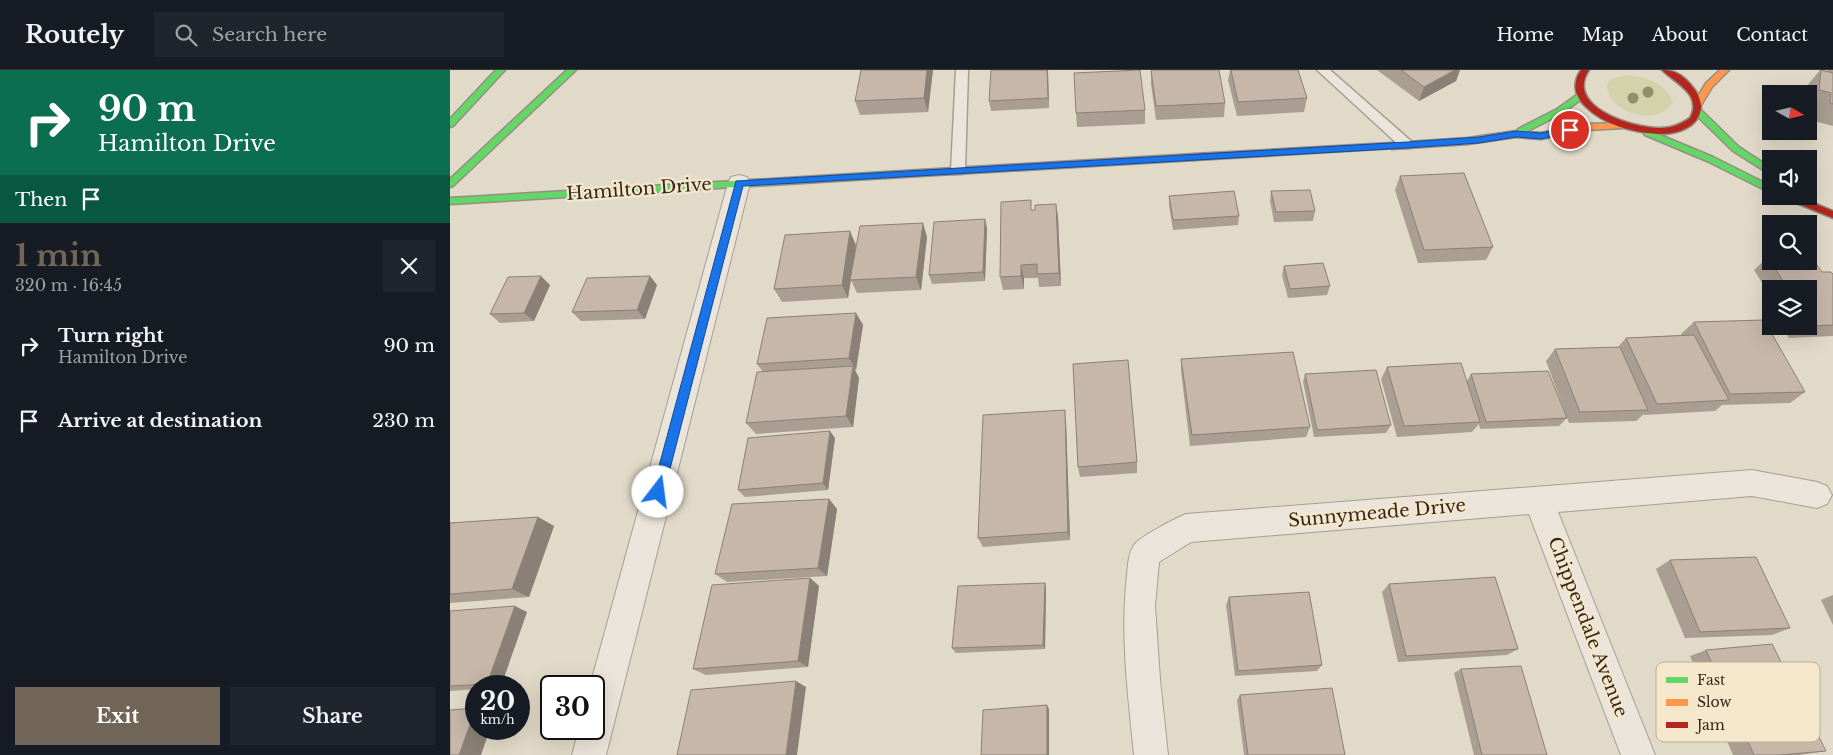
<!DOCTYPE html>
<html lang="en">
<head>
<meta charset="utf-8">
<style>
  :root { --surface:#171b24; --page:#20242c; --text:#f1f3f6; --muted:#9ea1a6; --line:#363941; --accent:#716558 }
  body { margin:0; font-family:"Libre Baskerville",serif; background:var(--page); color:var(--text); height:100vh; display:flex; flex-direction:column; font-size:19px; white-space:nowrap }
  * { box-sizing:border-box; margin:0 }
  p { font-size:16px; color:var(--muted) }
  .icon { flex:none; width:28px; height:28px; fill:none; stroke:currentColor; stroke-width:2; stroke-linecap:round; stroke-linejoin:round }
  .map { position:relative; flex:1; overflow:hidden }
  .panel { display:flex; flex-direction:column; background:var(--surface); width:450px }
  .panel>* { flex:none }
  .top-card { background:#0b6e4f; color:#fff; overflow:hidden }
  .needle { width:32px; rotate:98deg }
  .buttons { position:absolute; left:1312px; top:15px; display:grid; gap:10px }
  .buttons a { display:grid; place-items:center; width:55px; height:55px; border-radius:0px; background:var(--surface); box-shadow:0 5px 20px #0002; font-size:25px }
  .speed { position:absolute; left:15px; top:605px; display:flex; gap:10px; font-size:25px; font-weight:700; text-align:center }
  .speed>* { display:grid; place-content:center; width:65px; height:65px; border-radius:50%; background:var(--surface); box-shadow:0 5px 20px #0002; line-height:1 }
  .speed small { font-size:12px; font-weight:400 }
  .speed .limit { border:2px solid #111; border-radius:8px; background:#fff; color:#111 }
  .pin { position:absolute; display:grid; place-items:center; width:42px; height:42px; color:#fff; margin:-21px; border:2px solid #fff; border-radius:50%; box-shadow:0 1px 5px #0007 }
  .me { position:absolute; width:55px; margin:-28px; rotate:15deg; stroke-linejoin:round; filter:drop-shadow(0 0 4px #0008) }
  .turn { display:flex; align-items:center; gap:18px; height:105px; padding:0 15px; font-size:22px }
  .turn .icon { width:65px; height:65px; stroke-width:2.5 }
  .turn b { display:block; font-size:35px; line-height:42px }
  .then { display:flex; align-items:center; height:48px; padding:0 15px; background:#0003; gap:10px; font-size:19px }
  .round { display:grid; place-items:center; flex:none; width:52px; height:52px; border-radius:0px; background:var(--page) }
  .headline { display:flex; align-items:center; justify-content:space-between; height:85px; padding:0 15px }
  h1 { font-size:30px; font-weight:700; line-height:38px; color:var(--accent) }
  .action { display:flex; gap:10px; margin-top:auto; padding:10px 15px }
  .action a { flex:1; height:58px; border-radius:0px; background:var(--accent); color:#fff; font-size:20px; font-weight:700; line-height:58px; text-align:center }
  .action a+a { background:var(--page); color:var(--text) }
  ul { padding:0; list-style:none }
  li { display:flex; align-items:center; gap:15px; height:75px; padding:0 15px }
  li div { flex:1 }
  li b { display:block; font-size:19px }
  li em { font-style:normal }
  header { display:flex; align-items:center; gap:30px; box-sizing:border-box; height:70px; padding:0 25px; background:var(--surface); border-bottom:1px solid var(--line) }
  header strong { font-size:24px }
  nav { display:flex; gap:28px; margin-inline-start:auto; font-size:18px }
  .search { width:350px; height:45px; background:var(--page); display:flex; align-items:center; gap:12px; box-sizing:border-box; padding:0 18px; border-radius:0px; color:var(--muted); font-size:19px }
  main { display:flex; flex:1; min-height:0 }
  .map>svg:first-child { display:block }
  .green { fill:#d3d2aa }
  .lines { fill:none; stroke-linecap:round; stroke-linejoin:round }
  .lane-casing { stroke:#a79e92; stroke-width:3 }
  .street-casing { stroke:#a79e92; stroke-width:2 }
  .fast-casing { stroke:#968e82; stroke-width:3 }
  .slow-casing { stroke:#968e82; stroke-width:3 }
  .jam-casing { stroke:#968e82; stroke-width:3 }
  .lane { fill:#eae4da; fill-rule:evenodd }
  .street { fill:#eae4da; fill-rule:evenodd }
  .fast { fill:#63d668; fill-rule:evenodd }
  .slow { fill:#ff974d; fill-rule:evenodd }
  .jam { fill:#b3261e; fill-rule:evenodd }
  .tree { fill:#8d8f6d }
  .wall { fill:#aa9d91 }
  .shaded-wall { fill:#8b8076 }
  .building { fill:#c6b7a9; stroke:#8b8076 }
  .route { fill:#1a73e8; stroke:#114b97 }
  .labels { text-anchor:middle; dominant-baseline:central; stroke-width:4.5; stroke-linejoin:round; paint-order:stroke }
  .street-label { font-size:18px; fill:#34261b; stroke:#f5e7cc }
  .key { fill:#f5e7cc; stroke:#bbad97; stroke-width:1 }
  .key-label { font-size:14px; fill:#34261b }
</style>
</head>
<body>
<header>
<strong>Routely</strong>
<div class="search"><svg class="icon" aria-label="search" viewBox="0 0 24 24"><circle cx="10" cy="10" r="6"/><path d="M15 15l6 6"/></svg>Search here</div>
<nav><a>Home</a><a>Map</a><a>About</a><a>Contact</a></nav>
</header>
<main>
<section class="panel">
<div class="top-card">
<div class="turn"><svg class="icon" aria-label="right" viewBox="0 0 24 24"><path d="M7 20v-9h11M14 6l5 5-5 5"/></svg><div><b>90 m</b>Hamilton Drive</div></div>
<div class="then">Then<svg class="icon" aria-label="arrive" viewBox="0 0 24 24"><path d="M6 21V4h12l-3 4 3 4H6"/></svg></div>
</div>
<div class="headline"><div><h1>1 min</h1><p>320 m · 16:45</p></div><a class="round"><svg class="icon" aria-label="close" viewBox="0 0 24 24"><path d="M6 6l12 12M18 6L6 18"/></svg></a></div>
<ul>
<li><svg class="icon" aria-label="right" viewBox="0 0 24 24"><path d="M7 20v-9h11M14 6l5 5-5 5"/></svg><div><b>Turn right</b><p>Hamilton Drive</p></div><em>90 m</em></li>
<li><svg class="icon" aria-label="arrive" viewBox="0 0 24 24"><path d="M6 21V4h12l-3 4 3 4H6"/></svg><div><b>Arrive at destination</b></div><em>230 m</em></li>
</ul>
<div class="action"><a>Exit</a><a>Share</a></div>
</section>
<div class="map">
<svg width="1383" height="685" viewBox="0 0 1383 685">
  <rect width="100%" height="100%" fill="#e2dac8"/>
  <path class="green" d="M1176,5C1196,7 1215,12 1223,32C1208,58 1156,44 1157,13L1164,8Z"/>
  <g class="lines">
    <defs>
      <path id="lane" d="M506,0H518L515,101L513,104H503L501,101Z
        M867,0H880L962,72L963,75L962,78H952Z"/>
      <path id="street" d="M289,105L297,107L300,113L156,685H122L129,659H144V616H140L278,113L281,107Z
        M1302,400L1367,412L1377,416L1382,425L1377,434L1367,438L1302,426L1108,442L1205,685H1171L1079,444L741,472L709,492L705,536L710,609L718,685H684C678,625 670,565 677,505C678,495 678,484 684,475C689,467 726,448 736,444Z"/>
      <path id="fast" d="M46,0H55L3,56L0,57V49Z
        M117,0H126L3,116L0,117V109Z
        M1131,22L1134,23V27L1113,43L1074,63H1068V59L1107,39Z
        M1248,39L1251,40L1289,77L1321,98V105L1283,81L1245,44L1244,42Z
        M1198,60L1263,87L1321,116V123L1257,91L1195,65L1194,63Z
        M436,102L441,105L436,108L0,134V128Z"/>
      <path id="slow" d="M1270,0H1279L1262,17L1251,35H1245L1244,33L1256,13Z
        M1172,53L1176,56L1175,58L1136,60L1091,69L1066,67L1018,74L942,79L938,76L942,73L1018,68L1066,61L1091,63L1136,54Z
        M745,84L749,87L745,90L436,108L431,105L436,102Z"/>
      <path id="jam" d="M1131,0H1139C1114,37 1184,59 1211,58C1222,58 1231,54 1240,48C1253,24 1225,13 1212,0C1224,0 1233,5 1241,15C1266,43 1240,65 1210,64C1185,63 1154,55 1136,37C1124,26 1122,13 1131,0Z
        M942,73L945,74V78L745,90L741,87L745,84Z
        M1332,126H1347L1383,141V148L1334,128Z"/>
    </defs>
    <use href="#lane" class="lane-casing"/>
    <use href="#street" class="street-casing"/>
    <use href="#fast" class="fast-casing"/>
    <use href="#slow" class="slow-casing"/>
    <use href="#jam" class="jam-casing"/>
    <use href="#lane" class="lane"/>
    <use href="#street" class="street"/>
    <use href="#fast" class="fast"/>
    <use href="#slow" class="slow"/>
    <use href="#jam" class="jam"/>
  </g>
  <g class="tree">
    <circle cx="1198" cy="22" r="5.5"/>
    <circle cx="1183" cy="28" r="5.5"/>
  </g>
  <path class="wall" d="M483,0L478,42L410,45L405,31Z
    M598,0L599,38L541,41L539,31Z
    M701,0L775,33L774,47L706,50L701,14Z
    M780,0H848L857,28L854,42L787,46L778,10Z
    M927,0H1010L1006,11L969,31Z
    M1370,0L1377,1L1378,0H1383V56L1364,51L1365,40L1359,39V24H1355L1356,17Z
    M695,40V54L627,57L626,43Z
    M950,106L1043,177L1036,190L968,193L945,120Z
    M821,121L865,141L863,151L824,152L820,131Z
    M719,126L789,146L788,155L723,160L719,135Z
    M606,134L608,147L611,216L589,217L588,208H574V219L553,220L550,207L582,140H585Z
    M535,149L537,159L535,211L482,214L479,205Z
    M477,167L471,220L407,223L401,210L398,228L332,232L324,219L406,175L402,198Z
    M1318,187L1372,202L1383,204V266L1339,268L1332,256H1359V219H1321V227L1304,200Z
    M834,196L880,216L877,225L838,228L832,205Z
    M100,215L84,251L50,253L40,244Z
    M207,215L195,249L131,251L122,242Z
    M406,243L413,255L406,300H405L409,308L403,357L306,364L296,353L313,302L307,294Z
    M1244,252L1355,322L1340,333L1272,335L1265,341L1194,345V344L1186,351L1119,353L1096,291L1105,279L1168,277L1176,268L1232,265L1231,264Z
    M731,289L860,357L856,367L740,376L731,301Z
    M937,297L1017,311L1021,304L1117,348L1109,356L1030,359L1029,354L1022,362L947,367L931,309Z
    M855,304L941,355L936,363L864,367L853,312Z
    M616,351L620,470L533,477L528,468Z
    M385,368L378,420L295,427L288,420Z
    M687,392V403L630,407L628,397Z
    M379,429L387,439L377,506L277,512L265,504Z
    M88,447L104,456L79,527L0,533V453Z
    M1220,490L1340,558L1322,565L1235,568L1206,499Z
    M360,508L369,516L358,597L256,605L243,599Z
    M595,513L596,519L595,579L506,583L502,578Z
    M939,514L1068,579L1057,585L948,592L932,522Z
    M1383,525V555L1371,530Z
    M779,527L872,595L867,601L785,606L776,535Z
    M0,541L77,542L51,616H26V619L0,621Z
    M1256,580L1376,681L1349,685H1283L1240,586Z
    M1011,599L1097,685H1024L1004,603Z
    M790,625L895,685H794L787,630Z"/>
  <path class="shaded-wall" d="M477,0H483L478,42L474,28Z
    M597,0H598V1L599,38L598,28Z
    M1005,0H1010L1006,11L969,31L974,17Z
    M606,134L608,147L611,216L609,203Z
    M535,149L537,159L535,211L533,202Z
    M473,153L477,167L471,220L466,207Z
    M400,161L406,175L398,228L392,215Z
    M571,195L574,208V219L571,206Z
    M91,206L100,215L84,251L74,243Z
    M200,206L207,215L195,249L187,240Z
    M406,243L413,255L406,300L399,288Z
    M403,296L409,308L403,357L396,346Z
    M615,340L616,351L620,470L618,462Z
    M380,361L385,368L378,420L373,413Z
    M379,429L387,439L377,506L368,498Z
    M88,447L104,456L79,527L62,519Z
    M360,508L369,516L358,597L348,591Z
    M595,513L596,519L595,579L593,575Z
    M65,536L77,542L51,616H46L37,614Z
    M346,611L356,617L347,685H336Z
    M597,635L599,639V685H597Z
    M26,638V659H40L31,685H9Z"/>
  <path class="building" d="M411,0H477L474,28L405,31Z
    M541,0H597L598,28L539,31Z
    M690,0L695,40L626,43L624,3Z
    M701,0H769L775,33L706,36Z
    M781,0H848L857,28L788,32Z
    M951,0H1005L974,17Z
    M1371,0L1383,3V34L1380,33L1381,23L1369,20Z
    M1014,103L1043,177L974,180L950,106Z
    M860,120L865,141L826,142L821,121Z
    M784,121L789,146L723,150L719,126Z
    M581,130V140H585V135L606,134L609,203L587,204V194L571,195V206L550,207L551,132Z
    M535,149L533,202L479,205L484,152Z
    M473,153L466,207L400,210L410,156Z
    M400,161L392,215L324,219L335,165Z
    M1359,185H1360L1372,202H1381L1383,204V255L1359,256V219H1338L1318,187H1321V191H1359Z
    M873,193L880,216L840,219L834,196Z
    M91,206L74,243L40,244L58,207Z
    M200,206L187,240L122,242L137,208Z
    M406,243L399,288L307,294L317,248Z
    M1314,250L1355,322L1280,324L1244,252Z
    M1244,265L1279,330L1207,334L1176,268Z
    M1170,277L1198,340L1130,342L1105,279Z
    M843,282L860,357L742,365L731,289Z
    M678,290L687,392L628,397L623,294Z
    M1011,293L1030,352L954,356L937,297Z
    M403,296L396,346L296,353L307,302Z
    M926,300L941,355L867,360L855,304Z
    M1098,301L1117,348L1036,352L1021,304Z
    M615,340L618,462L528,468L533,345Z
    M380,361L373,413L288,420L298,368Z
    M379,429L368,498L265,504L282,434Z
    M88,447L62,519L0,524V453Z
    M1306,487L1340,558L1250,562L1220,490Z
    M1045,507L1068,579L956,586L939,514Z
    M360,508L348,591L243,599L262,515Z
    M595,513L593,575L502,578L508,516Z
    M859,522L872,595L788,601L779,527Z
    M65,536L37,614L0,616V541Z
    M1322,574L1376,681L1330,685H1304L1256,580Z
    M1071,596L1097,685H1032L1011,599Z
    M346,611L336,685H227L241,620Z
    M882,618L895,685H798L790,625Z
    M597,635V685H531L533,640Z
    M26,638L9,685H0V640Z"/>
  <path class="route" d="M1120,57L1124,60L1123,62L1091,69L1066,67L1029,73L957,78L293,116L214,422L212,426L208,428L204,426L202,422L286,111L957,72L1029,67L1066,61L1091,63Z"/>
  <g class="labels">
    <g class="street-label">
      <text transform="translate(189 119) rotate(-4)">Hamilton Drive</text>
      <text transform="translate(927 443) rotate(-5)">Sunnymeade Drive</text>
      <text transform="translate(1138 557) rotate(69)">Chippendale Avenue</text>
    </g>
  </g>
  <rect x="1206" y="592" width="164" height="80" rx="8" class="key"/>
  <rect x="1216" y="607" width="22" height="6" fill="#63d668"/>
  <rect x="1216" y="629" width="22" height="7" fill="#ff974d"/>
  <rect x="1216" y="652" width="22" height="6" fill="#b3261e"/>
  <g class="key-label">
    <text x="1247" y="615">Fast</text>
    <text x="1247" y="637">Slow</text>
    <text x="1247" y="660">Jam</text>
  </g>
</svg>
<div class="buttons">
<a><svg class="needle" viewBox="-14 -14 28 28"><path d="M0-13l5 13h-10z" fill="#e53935"/><path d="M0 13l5-13h-10z" fill="#9ea1a6"/></svg></a>
<a><svg class="icon" aria-label="sound" viewBox="0 0 24 24"><path d="M4 9h4l5-4v14l-5-4H4zM17 9q2 3 0 6"/></svg></a>
<a><svg class="icon" aria-label="search" viewBox="0 0 24 24"><circle cx="10" cy="10" r="6"/><path d="M15 15l6 6"/></svg></a>
<a><svg class="icon" aria-label="layers" viewBox="0 0 24 24"><path d="M12 4l9 5-9 5-9-5zM3 14l9 5 9-5"/></svg></a>
</div>
<div class="speed"><div>20<small>km/h</small></div><div class="limit">30</div></div>
<div class="pin" style="left:1120px;top:60px;background:#d93025"><svg class="icon" aria-label="arrive" viewBox="0 0 24 24"><path d="M6 21V4h12l-3 4 3 4H6"/></svg></div>
<svg class="me" style="left:208px;top:422px" viewBox="-20 -20 40 40"><circle r="19" fill="#fff"/><path d="M0-13L10 11 0 6-10 11z" fill="#1a73e8"/></svg>
</div>
</main>
</body>
</html>
